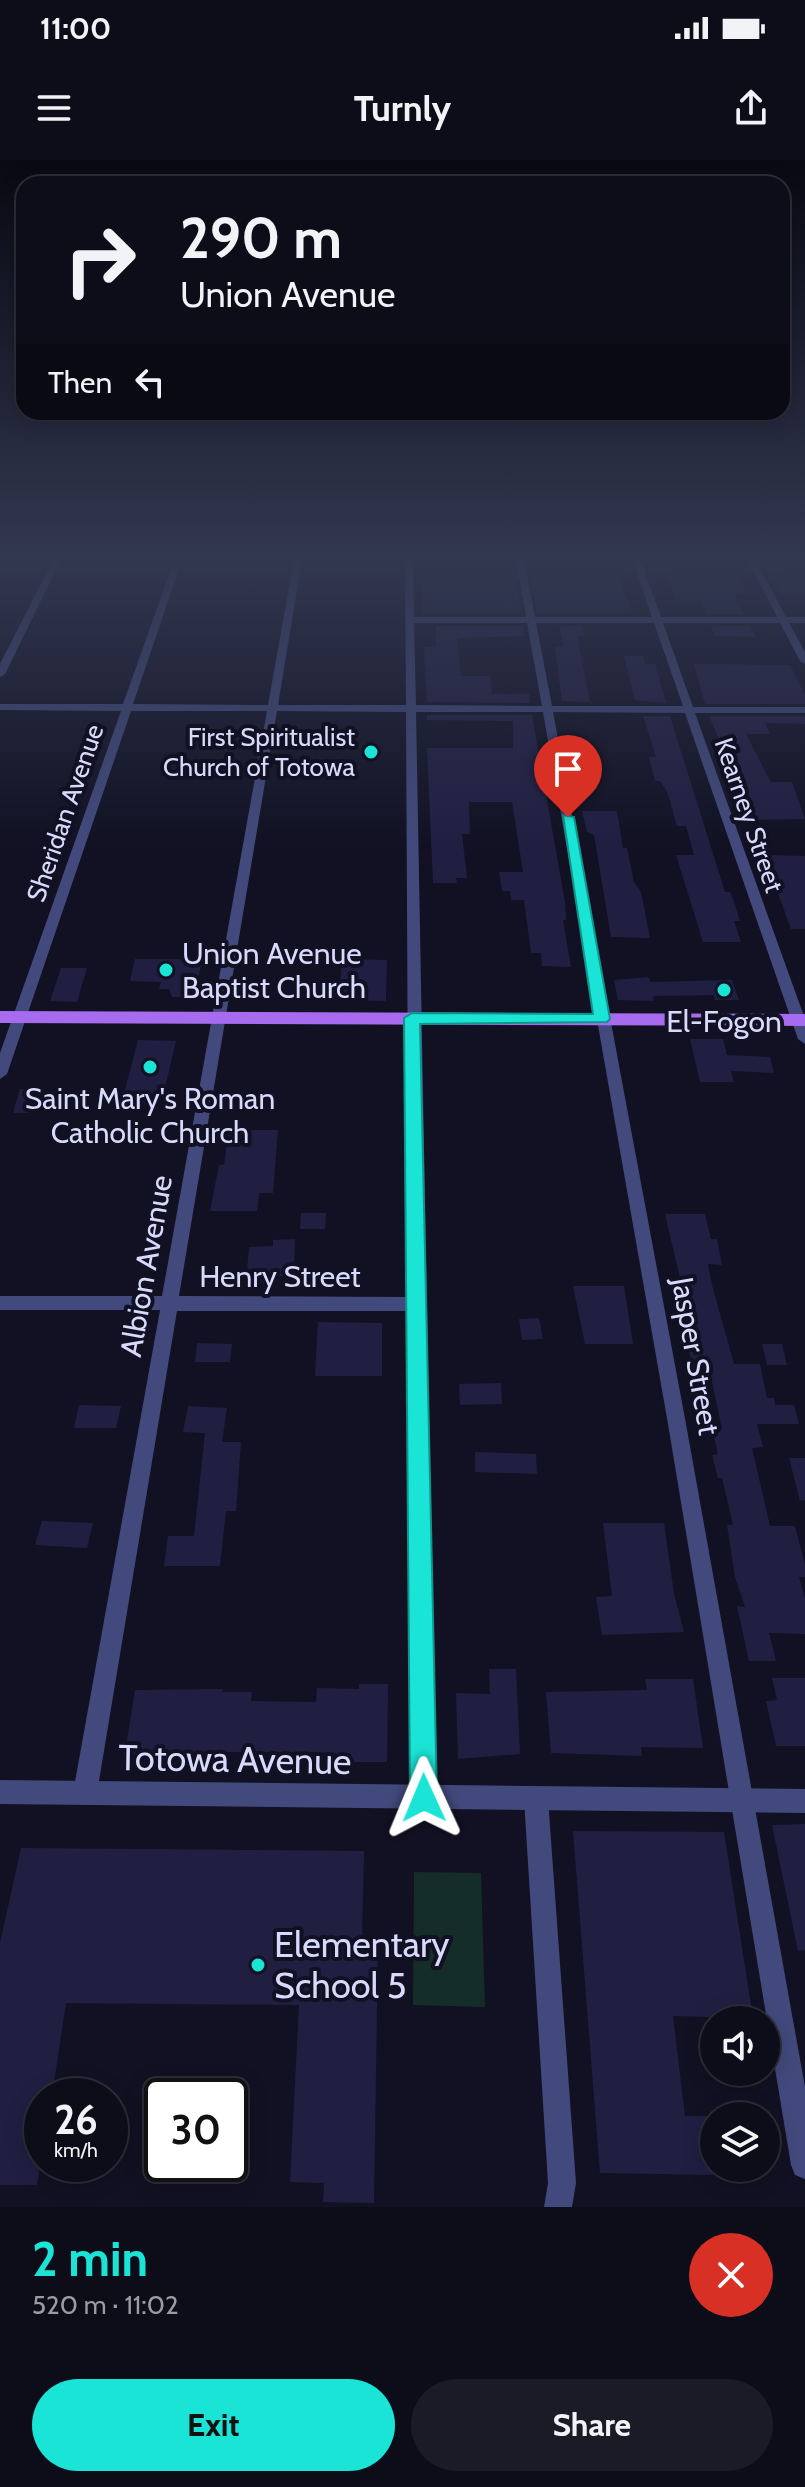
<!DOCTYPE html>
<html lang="en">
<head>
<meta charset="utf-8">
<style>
  :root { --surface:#0d0d1a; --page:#1b1b27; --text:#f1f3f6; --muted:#9a9ca2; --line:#2d2d39; --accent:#1ae4d5 }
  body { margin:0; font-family:Cabin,sans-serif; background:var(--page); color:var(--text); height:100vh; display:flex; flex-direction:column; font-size:30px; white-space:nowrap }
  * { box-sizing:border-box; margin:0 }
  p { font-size:26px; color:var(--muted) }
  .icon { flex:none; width:44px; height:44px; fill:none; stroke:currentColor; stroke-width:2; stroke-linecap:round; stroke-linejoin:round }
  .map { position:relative; height:2047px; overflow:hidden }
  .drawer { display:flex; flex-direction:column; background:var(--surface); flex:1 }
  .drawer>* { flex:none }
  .banner { position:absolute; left:16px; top:16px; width:774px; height:244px; border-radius:24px; box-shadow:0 4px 20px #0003,0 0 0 2px var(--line); background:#0d0d1a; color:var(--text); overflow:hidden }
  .fabs { position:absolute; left:700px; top:1846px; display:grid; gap:16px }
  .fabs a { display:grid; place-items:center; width:80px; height:80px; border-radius:50%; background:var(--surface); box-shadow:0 4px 20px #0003,0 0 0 2px var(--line); font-size:40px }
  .speed { position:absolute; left:24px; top:1918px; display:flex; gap:16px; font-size:40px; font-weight:700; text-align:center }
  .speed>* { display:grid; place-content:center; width:104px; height:104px; border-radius:50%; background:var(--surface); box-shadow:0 4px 20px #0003,0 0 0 2px var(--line); line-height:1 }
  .speed small { font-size:20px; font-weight:400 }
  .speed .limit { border:4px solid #111; border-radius:12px; background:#fff; color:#111 }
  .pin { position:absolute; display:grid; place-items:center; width:68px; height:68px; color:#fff; margin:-82px -34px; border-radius:50% 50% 50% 0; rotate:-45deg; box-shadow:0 0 8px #0007 }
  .pin .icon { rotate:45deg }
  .me { position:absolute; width:88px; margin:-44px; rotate:359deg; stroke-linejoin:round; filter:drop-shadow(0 0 6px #0008) }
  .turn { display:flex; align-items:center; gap:28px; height:168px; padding:0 32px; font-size:36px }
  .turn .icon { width:104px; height:104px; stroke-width:2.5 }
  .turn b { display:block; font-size:56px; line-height:68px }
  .then { display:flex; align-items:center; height:76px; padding:0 32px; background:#0003; gap:16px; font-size:30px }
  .round { display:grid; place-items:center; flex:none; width:84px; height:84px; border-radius:42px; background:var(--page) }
  .head { display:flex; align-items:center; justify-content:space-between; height:136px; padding:0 32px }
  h1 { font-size:48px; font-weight:700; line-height:60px; color:var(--accent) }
  .button { display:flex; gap:16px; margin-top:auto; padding:16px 32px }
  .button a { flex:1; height:92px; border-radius:48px; background:var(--accent); color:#111; font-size:32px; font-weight:700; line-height:92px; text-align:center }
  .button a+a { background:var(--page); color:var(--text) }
  .status { display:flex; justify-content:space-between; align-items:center; height:56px; padding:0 40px; background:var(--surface); direction:ltr }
  .status svg { height:22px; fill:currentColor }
  header { display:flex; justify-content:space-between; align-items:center; height:104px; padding:0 32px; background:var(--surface); font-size:36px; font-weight:700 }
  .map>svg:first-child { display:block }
  .green { fill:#152d28 }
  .building { fill:#201f42 }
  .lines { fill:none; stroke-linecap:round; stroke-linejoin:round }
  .minor { fill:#424a7d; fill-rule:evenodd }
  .tertiary { fill:#424a7d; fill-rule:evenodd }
  .primary { fill:#a66bee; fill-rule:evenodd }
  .route { fill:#1ae4d5; stroke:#11948a; stroke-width:2 }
  .poi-dot { fill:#1ae4d5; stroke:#111123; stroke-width:3 }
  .labels { text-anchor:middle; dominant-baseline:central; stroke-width:8; stroke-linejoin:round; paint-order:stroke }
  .far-poi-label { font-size:26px; fill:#d8dafb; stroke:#111123; text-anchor:end }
  .far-street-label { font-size:26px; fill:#d8dafb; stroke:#111123 }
  .poi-label { font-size:30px; fill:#d8dafb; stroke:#111123 }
  .street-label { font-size:30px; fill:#d8dafb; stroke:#111123 }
  .near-street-label { font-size:36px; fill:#d8dafb; stroke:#111123 }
  .near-poi-label { font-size:36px; fill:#d8dafb; stroke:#111123; text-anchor:start }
</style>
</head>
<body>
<div class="status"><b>11:00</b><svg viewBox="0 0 49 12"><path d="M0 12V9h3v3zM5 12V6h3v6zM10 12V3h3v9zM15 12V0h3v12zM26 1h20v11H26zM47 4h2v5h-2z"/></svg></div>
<header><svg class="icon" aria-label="menu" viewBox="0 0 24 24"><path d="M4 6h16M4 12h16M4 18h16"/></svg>Turnly<svg class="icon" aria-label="share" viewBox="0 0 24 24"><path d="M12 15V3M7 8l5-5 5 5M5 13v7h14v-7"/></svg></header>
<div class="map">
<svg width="805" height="2047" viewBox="0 0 805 2047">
  <rect width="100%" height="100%" fill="#111123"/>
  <path class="green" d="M414,1712L481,1713L485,1847L413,1845Z"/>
  <path class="building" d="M424,399H441L443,415H472V404H478L477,399H506L507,405H514L522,453L421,454Z
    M595,399H610L633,453L537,454L528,405L596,404Z
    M660,399H708L712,408H734L746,434H734L744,454H707L701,440H676Z
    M805,410V436L791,437L776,431L779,426L773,419Z
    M436,466H522L524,476L457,478L461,516H490L492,534H529L530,543L427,542L424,492L425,487H436Z
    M559,466H582L585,476H577L590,542L562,541L555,487H564Z
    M711,466H750L756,477L715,476Z
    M624,496H643L645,504H655L666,543L635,540Z
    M694,504L790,505L805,535V544H705Z
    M427,555H532L565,742L566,760H563L571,807L542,806L541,793H531L524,740H511L510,731H502L499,712H523L512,642H469L470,674H462L467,718H456L457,723H433L427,588H513V561L427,560Z
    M643,556H670L725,732H730L734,742L740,761H734L741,782H703L676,695H694L686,666H677L667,631L660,621H655L649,597H656Z
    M709,556H805V564L765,563L770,574H746L771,622H792L805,659L753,660Z
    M582,651H617L623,688H627L634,722L641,732L650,778L611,777L594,675L587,672Z
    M768,695L805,696V769H791L769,709H773Z
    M135,799H202L196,832H190L189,837H172L169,829H159L161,822L130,821Z
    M342,799L387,800L386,841L339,840Z
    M61,808H87L77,842L50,841Z
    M649,817L650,822L732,820L739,840H715L714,835L653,836L654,841L618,840L614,820Z
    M690,879H723L727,895L770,897L774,913L731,911L734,922H700Z
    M138,880L176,881L164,932L149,944L122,941Z
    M20,929H41L35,953H13Z
    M229,970H278L273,1033H259L257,1051H210L219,1005H224Z
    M301,1053H326L325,1069H300Z
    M665,1054H705L711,1079H717L722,1105L708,1104L712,1125L734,1204H760L767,1238H774L775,1245H794L799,1264H757L763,1287L752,1288L770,1366H795L805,1405V1417H799L805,1439V1474L769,1473L776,1501H749L737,1446L745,1447L735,1417L727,1365H733L722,1318H718L712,1295L718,1294L712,1269H722L712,1222H696L679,1143H686Z
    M295,1079L294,1116H269L268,1123H246L249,1087L273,1086V1080Z
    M573,1126H624L633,1184H585Z
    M539,1158L543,1179L522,1180L519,1159Z
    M318,1162L382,1163V1216H315Z
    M197,1183L232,1184L230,1202H195Z
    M762,1184H782L787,1205H767Z
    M501,1223L502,1244L460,1245L459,1224Z
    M79,1245L121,1246L116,1268H74Z
    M188,1246L227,1248L222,1282H241L236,1351H226L220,1406H164L168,1376H194L205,1273L183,1272Z
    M475,1292L536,1294L537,1314L475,1312Z
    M789,1298H805V1340L800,1341Z
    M42,1361L93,1363L87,1388L35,1385Z
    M603,1363H664L674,1434L684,1472L602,1475L596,1437L612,1436Z
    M489,1509H516L520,1594L458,1599L456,1533L490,1534Z
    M772,1518H805V1586H776L766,1541L777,1540Z
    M645,1519H693L703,1588L641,1587L642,1596L551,1593L546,1532L647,1530Z
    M359,1524H388L387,1602H351V1594L312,1592H158L157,1600L124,1599L135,1530L223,1529L222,1532H252L251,1541L316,1542L317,1528L359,1529Z
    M805,1664V1790L798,1791L772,1665Z
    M573,1671L724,1672L753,1858L673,1856L685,1956H714V2015L600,2013Z
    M21,1688L364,1691L362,1780L378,1781L374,2043L323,2042L324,2023L290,2022L299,1845L66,1843L52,1936H42V1995L37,2025H0V1783Z"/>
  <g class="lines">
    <path class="minor" d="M56,399L60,402L5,514L0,517V504L52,402Z
      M294,399H302L278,545H406L405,399H413L414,457H526L516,399H524L535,457H652L632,399H640L661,457H777L747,399H755L786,457H805V463H789L805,492V504L800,501L780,463H663L693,547H805V553H695L805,859V884L798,879L685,553L553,552L686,1264L805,1927V2019L795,2015L791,2005L668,1264L543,552H416L436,1638L432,1646L424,1650L416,1646L412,1638L409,1151H177L97,1633L93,1641L85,1645L77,1641L73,1633L160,1150H0V1136H162L267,551H131L7,914L0,919V893L121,551L0,550V544H123L171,409L175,406L179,409L133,544L268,545ZM414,463H527L542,546L416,545ZM536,463H654L683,546H552ZM277,551L406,552L409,1137L179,1136Z
      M536,1627L544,1631L548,1639L576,2023L572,2047H544L548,2023L524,1639L528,1631Z"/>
    <path class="tertiary" d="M0,1620L805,1629V1653L0,1644Z"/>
    <path class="primary" d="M0,851L805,854V866L0,863Z"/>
  </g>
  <linearGradient id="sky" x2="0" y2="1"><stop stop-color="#090913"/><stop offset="0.58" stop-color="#323850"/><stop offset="1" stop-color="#323850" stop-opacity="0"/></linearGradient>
  <rect width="805" height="686" fill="url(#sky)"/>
  <path class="route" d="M563,655L574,657L610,859L607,862L420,864L437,1638L433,1647L424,1651L414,1647L410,1638L404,858L412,853L593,854Z"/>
  <g class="poi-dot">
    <circle cx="371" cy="592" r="8"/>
    <circle cx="166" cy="810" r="8"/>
    <circle cx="724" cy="830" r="8"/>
    <circle cx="150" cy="907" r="8"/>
    <circle cx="258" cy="1805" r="8"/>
  </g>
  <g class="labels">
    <g class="far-poi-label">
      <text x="355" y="577">First Spiritualist<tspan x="355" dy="30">Church of Totowa</tspan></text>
    </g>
    <g class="far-street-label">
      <text transform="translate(65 653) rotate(-71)">Sheridan Avenue</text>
      <text transform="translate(749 655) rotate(71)">Kearney Street</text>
    </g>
    <g class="poi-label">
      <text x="182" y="793" text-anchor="start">Union Avenue<tspan x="182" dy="34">Baptist Church</tspan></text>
      <text x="724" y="861">El-Fogon</text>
      <text x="150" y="938">Saint Mary's Roman<tspan x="150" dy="34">Catholic Church</tspan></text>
    </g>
    <g class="street-label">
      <text transform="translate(146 1106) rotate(-80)">Albion Avenue</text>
      <text x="280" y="1116">Henry Street</text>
      <text transform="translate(696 1196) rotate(80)">Jasper Street</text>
    </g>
    <g class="near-street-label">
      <text transform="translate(235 1599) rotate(1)">Totowa Avenue</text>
    </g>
    <g class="near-poi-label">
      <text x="274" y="1784">Elementary<tspan x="274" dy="41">School 5</tspan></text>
    </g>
  </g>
</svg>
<div class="fabs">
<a><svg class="icon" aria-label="sound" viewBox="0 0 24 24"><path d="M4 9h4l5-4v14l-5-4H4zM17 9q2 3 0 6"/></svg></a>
<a><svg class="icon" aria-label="layers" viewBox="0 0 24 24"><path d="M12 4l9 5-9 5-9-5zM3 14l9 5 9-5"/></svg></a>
</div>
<div class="speed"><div>26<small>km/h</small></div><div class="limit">30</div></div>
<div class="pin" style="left:568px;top:657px;background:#d93025"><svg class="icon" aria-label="arrive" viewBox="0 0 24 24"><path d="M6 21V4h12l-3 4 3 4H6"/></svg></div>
<svg class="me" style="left:424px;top:1638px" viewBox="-20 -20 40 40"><path d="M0-17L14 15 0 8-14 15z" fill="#1ae4d5" stroke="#fff" stroke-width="4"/></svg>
<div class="banner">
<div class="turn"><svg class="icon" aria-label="right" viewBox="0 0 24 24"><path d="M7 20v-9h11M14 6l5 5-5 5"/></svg><div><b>290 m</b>Union Avenue</div></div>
<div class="then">Then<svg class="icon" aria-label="left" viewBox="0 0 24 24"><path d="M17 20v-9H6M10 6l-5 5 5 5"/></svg></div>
</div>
</div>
<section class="drawer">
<div class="head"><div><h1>2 min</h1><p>520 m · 11:02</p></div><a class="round" style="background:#d93025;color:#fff"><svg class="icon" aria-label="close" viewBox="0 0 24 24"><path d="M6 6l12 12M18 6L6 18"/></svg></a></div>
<div class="button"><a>Exit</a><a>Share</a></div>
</section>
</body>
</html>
